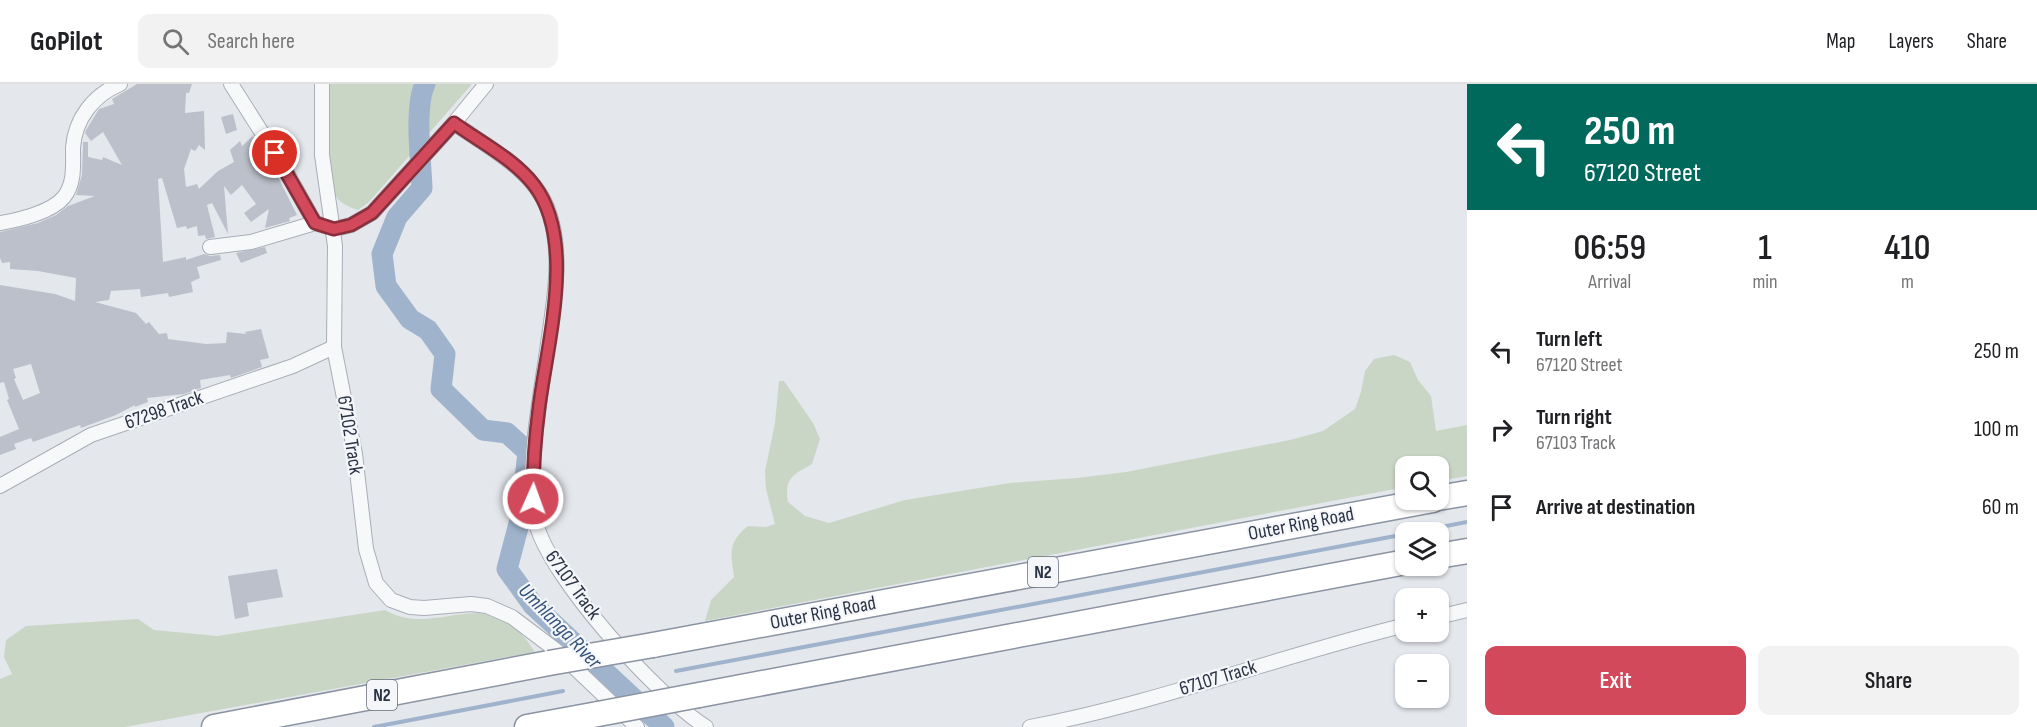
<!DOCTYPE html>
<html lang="en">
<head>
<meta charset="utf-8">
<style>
  :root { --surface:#fff; --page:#f2f2f2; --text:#202124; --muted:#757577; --line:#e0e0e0; --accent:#d1495b }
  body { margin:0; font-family:"Sofia Sans Condensed",sans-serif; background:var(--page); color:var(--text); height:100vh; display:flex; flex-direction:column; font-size:22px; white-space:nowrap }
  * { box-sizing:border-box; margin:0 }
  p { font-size:20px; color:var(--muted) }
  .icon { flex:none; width:33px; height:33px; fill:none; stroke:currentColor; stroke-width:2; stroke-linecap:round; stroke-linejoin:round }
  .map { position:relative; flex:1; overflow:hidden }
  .panel { display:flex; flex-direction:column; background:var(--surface); width:570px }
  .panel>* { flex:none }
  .top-card { background:#00695c; color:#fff; overflow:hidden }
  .buttons { position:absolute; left:1395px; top:372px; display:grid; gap:12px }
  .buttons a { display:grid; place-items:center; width:54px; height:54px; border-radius:12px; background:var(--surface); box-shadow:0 2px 4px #0004; font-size:30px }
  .pin { position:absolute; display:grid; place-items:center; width:51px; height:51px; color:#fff; margin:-26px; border:3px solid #fff; border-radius:50%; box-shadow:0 2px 6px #0007 }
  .me { position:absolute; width:66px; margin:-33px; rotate:2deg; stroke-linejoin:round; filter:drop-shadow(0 0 4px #0008) }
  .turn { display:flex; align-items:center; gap:21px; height:126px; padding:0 18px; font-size:27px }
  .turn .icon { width:78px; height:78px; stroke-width:2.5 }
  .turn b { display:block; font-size:42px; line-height:51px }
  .eta { display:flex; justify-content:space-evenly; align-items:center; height:102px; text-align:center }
  .eta b { font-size:36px; font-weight:600; line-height:42px }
  .cta { display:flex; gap:12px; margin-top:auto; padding:12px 18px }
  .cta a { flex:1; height:69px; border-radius:12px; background:var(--accent); color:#fff; font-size:24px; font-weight:600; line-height:69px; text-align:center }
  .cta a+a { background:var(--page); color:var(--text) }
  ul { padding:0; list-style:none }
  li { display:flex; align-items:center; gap:18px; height:78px; padding:0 18px }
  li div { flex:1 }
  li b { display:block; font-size:22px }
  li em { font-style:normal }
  header { display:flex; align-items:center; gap:36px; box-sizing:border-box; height:84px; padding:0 30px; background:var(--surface); border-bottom:2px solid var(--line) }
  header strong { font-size:28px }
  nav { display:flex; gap:33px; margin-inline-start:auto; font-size:21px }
  .search { width:420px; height:54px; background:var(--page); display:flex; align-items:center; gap:15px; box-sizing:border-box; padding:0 21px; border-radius:12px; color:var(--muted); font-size:22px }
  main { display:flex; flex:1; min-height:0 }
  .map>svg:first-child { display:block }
  .green { fill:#c9d6c5 }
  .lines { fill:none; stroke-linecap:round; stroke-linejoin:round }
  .stream { stroke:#9fb4cc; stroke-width:4 }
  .river { stroke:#9fb4cc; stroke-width:21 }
  .building { fill:#bbc0ca; fill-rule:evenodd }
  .minor-casing { stroke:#a9aeb7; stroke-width:16 }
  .motorway-casing { stroke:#8b94a3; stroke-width:27 }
  .minor { stroke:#f7f8fa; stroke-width:14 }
  .motorway { stroke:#fff; stroke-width:24 }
  .motorway-bridge-casing { stroke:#8b94a3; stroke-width:27; stroke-linecap:butt }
  .motorway-bridge { stroke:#fff; stroke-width:24 }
  .route-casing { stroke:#882f3b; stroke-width:15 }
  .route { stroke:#d1495b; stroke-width:10 }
  .labels { text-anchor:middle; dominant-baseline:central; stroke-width:4.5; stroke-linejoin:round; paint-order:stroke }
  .shield { fill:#f4f6f9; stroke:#676e7b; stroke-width:1.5 }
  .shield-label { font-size:18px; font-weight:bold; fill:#2b3445 }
  .street-label { font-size:20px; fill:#2b3445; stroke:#f4f6f9 }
  .water-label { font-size:21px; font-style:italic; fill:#34527a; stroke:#f4f6f9 }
</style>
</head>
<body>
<header>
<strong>GoPilot</strong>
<div class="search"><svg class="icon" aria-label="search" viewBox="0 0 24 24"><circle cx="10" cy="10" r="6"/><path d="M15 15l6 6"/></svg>Search here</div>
<nav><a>Map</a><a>Layers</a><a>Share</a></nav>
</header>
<main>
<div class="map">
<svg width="1467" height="643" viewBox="0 0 1467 643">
  <rect width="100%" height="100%" fill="#e4e7ec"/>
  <path class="green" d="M328,0H472L369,118L358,126C348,123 337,118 333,107C323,85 328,26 328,0Z
    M1394,271L1410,278L1418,296L1431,312L1436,347L1467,341V392L1439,397L1438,382H1406L1405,403L705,537L711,516L734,493C731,469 727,459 748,442L766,443L775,440L766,405L765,387L775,339L779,297H784L813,339L820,355L812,380C793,391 784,394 788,418L805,432L829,439L905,416L1010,399L1077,394L1126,388L1290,356L1323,347L1355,325L1361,308L1365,287L1374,275Z
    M385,526C439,557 486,492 535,568L125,643H0V595L12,590L4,573L6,556L26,542L138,535L154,546L217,552Z"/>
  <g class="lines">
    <path class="stream" d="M1415,448L1467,438
      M676,587L1406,450
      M602,600L617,599
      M374,643L563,607"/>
    <path class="river" d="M425,0C414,23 421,77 422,104L397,133L382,170L386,202L410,235L428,246L445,270L441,305L483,346L507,349L528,368L521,432L507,485L533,521L664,643"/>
  </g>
  <path class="building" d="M137,0H192L189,9H186L185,29L204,27L205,66L199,61L195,67L191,65L184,85L186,103L197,100L199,105L218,87L234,78L230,66L240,57L242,62L253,52L275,87L297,131L289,134L290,137L265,144L269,125L251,138L244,129L256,120L242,101L231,111L224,102L228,150L212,119L207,121L215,153L206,155L205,151L198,152L197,142L187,145L186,142L177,144L162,94L158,95L163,178L186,173V176L204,170L210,172L220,171L221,176L197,183L200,194L191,198L193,208L169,213L168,209L141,213L140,205L111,207L109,216L95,218L136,229L146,240L149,238L159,250L167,249L168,255L206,260L226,259L227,248L246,250L245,248L261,245L269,274L260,276L262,283L231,294L230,291L200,296L201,304L184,310L147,314L148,318L135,323V321L116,331L81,344L80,341L33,358L31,354L14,360L16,365L0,371V353L19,345L7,316L9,315L4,298L0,299V201L55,210L75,217L76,194L38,187L10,185V178L2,179L0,174V148L38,139L56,131L68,122L95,112L76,111L82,91L83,58H88V73L102,76L103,73L122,81L103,48L91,57L85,49L86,46L99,25L114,20L112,15ZM31,280L40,309L23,316L14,295L16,294L13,285Z
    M233,30L237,46L226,50L221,33Z
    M265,163L267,169L241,179L236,169Z
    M277,485L283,513L247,519L249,532L235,535L228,492Z"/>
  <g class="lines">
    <defs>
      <path id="minor" d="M231,0L283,82L315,139L335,145L351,141L372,129L454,39L486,0
        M322,0V71L335,162L334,263L355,370L366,465L376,499L391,516L410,523L424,524L471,520L487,522L512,533L557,567L637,643
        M454,39C487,63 531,84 547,123C565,169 553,221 547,267C540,315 525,393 536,439C550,494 657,612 706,643
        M0,139C19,136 52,128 64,113C75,99 73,81 73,64C75,34 94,11 120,0
        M210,163L251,158L315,139
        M0,402L91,351L293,282L334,263
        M1438,533L1467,526
        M1030,643C1158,619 1279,572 1406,541"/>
      <path id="motorway" d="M1438,414L1467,409
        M1438,472L1467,467
        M653,561L1433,416
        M699,611L1406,478
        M214,643L549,579
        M527,643L598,630"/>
    </defs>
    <use href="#minor" class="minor-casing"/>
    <use href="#motorway" class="motorway-casing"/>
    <use href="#minor" class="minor"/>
    <use href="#motorway" class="motorway"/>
    <defs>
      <path id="motorway-bridge" d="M549,579L653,561
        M598,630L699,611"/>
    </defs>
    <use href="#motorway-bridge" class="motorway-bridge-casing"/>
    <use href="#motorway-bridge" class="motorway-bridge"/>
  </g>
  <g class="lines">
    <defs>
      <path id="route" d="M275,69L315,139L334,145L351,141L372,129L454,39C480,58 514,75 534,101C577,157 547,259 539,324C535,354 533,385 533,415"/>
    </defs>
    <use href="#route" class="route-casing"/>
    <use href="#route" class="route"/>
  </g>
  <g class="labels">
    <g class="shield">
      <rect x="1028" y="473" width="30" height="30" rx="4.5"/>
      <rect x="367" y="596" width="30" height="30" rx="4.5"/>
    </g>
    <g class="shield-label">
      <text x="1043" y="488">N2</text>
      <text x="382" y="611">N2</text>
    </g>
    <g class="street-label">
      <text transform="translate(164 326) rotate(-19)">67298 Track</text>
      <text transform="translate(350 351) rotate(81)">67102 Track</text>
      <text transform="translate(1301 440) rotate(-11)">Outer Ring Road</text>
      <text transform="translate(573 501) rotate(54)">67107 Track</text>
      <text transform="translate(823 529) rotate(-11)">Outer Ring Road</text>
      <text transform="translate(1218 594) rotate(-17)">67107 Track</text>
    </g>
    <g class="water-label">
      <text transform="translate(560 542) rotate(46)">Umhlanga River</text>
    </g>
  </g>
</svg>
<div class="buttons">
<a><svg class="icon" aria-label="search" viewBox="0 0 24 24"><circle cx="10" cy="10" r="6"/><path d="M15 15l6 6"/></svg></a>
<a><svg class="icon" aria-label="layers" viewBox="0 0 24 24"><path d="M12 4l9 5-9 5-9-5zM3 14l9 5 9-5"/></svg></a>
<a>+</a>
<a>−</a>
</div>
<div class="pin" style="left:275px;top:69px;background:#d93025"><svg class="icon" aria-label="arrive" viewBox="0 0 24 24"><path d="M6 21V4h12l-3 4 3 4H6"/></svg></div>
<svg class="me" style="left:533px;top:415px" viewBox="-20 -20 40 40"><circle r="17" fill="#d1495b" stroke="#fff" stroke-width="3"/><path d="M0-11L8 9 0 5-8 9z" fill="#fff"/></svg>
</div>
<section class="panel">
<div class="top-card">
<div class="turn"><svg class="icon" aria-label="left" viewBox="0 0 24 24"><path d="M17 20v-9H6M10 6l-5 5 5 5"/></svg><div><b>250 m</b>67120 Street</div></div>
</div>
<div class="eta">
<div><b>06:59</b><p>Arrival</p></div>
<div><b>1</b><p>min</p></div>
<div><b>410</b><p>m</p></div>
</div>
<ul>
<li><svg class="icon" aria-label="left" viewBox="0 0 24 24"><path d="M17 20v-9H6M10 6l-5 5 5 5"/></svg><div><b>Turn left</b><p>67120 Street</p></div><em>250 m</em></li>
<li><svg class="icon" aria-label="right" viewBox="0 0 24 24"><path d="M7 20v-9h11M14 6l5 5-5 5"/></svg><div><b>Turn right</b><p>67103 Track</p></div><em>100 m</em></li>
<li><svg class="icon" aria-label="arrive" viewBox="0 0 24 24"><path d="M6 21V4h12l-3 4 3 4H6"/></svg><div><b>Arrive at destination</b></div><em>60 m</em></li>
</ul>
<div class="cta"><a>Exit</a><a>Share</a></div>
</section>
</main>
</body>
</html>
